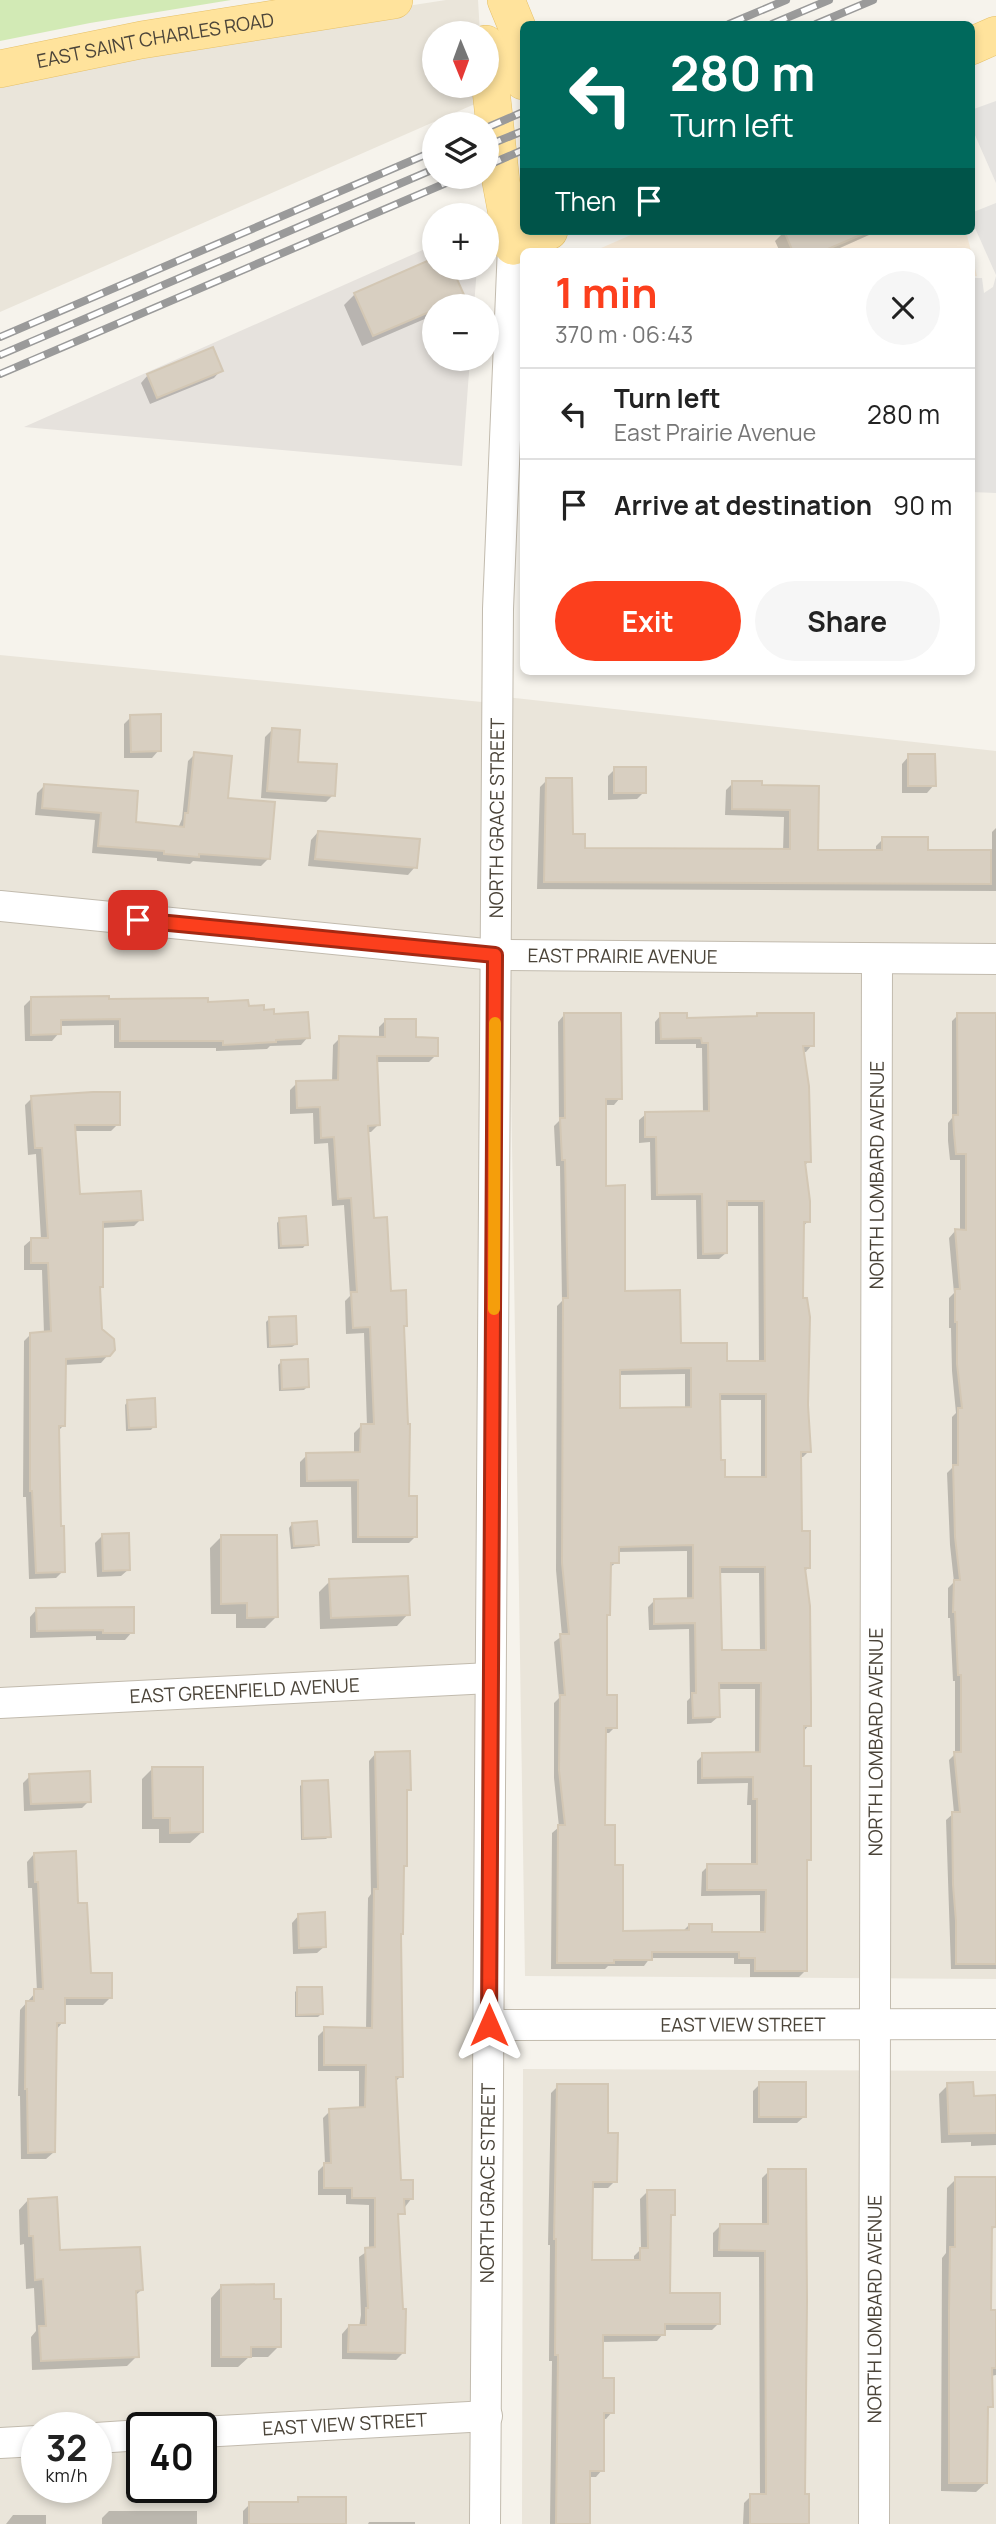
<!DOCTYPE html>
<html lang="en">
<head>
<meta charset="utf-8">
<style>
  :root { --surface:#fff; --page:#f6f6f6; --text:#222; --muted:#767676; --line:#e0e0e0; --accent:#fc3f1d }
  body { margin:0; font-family:Manrope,sans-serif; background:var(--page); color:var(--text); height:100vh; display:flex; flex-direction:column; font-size:26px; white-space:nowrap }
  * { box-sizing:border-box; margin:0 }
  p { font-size:23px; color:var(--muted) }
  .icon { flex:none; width:38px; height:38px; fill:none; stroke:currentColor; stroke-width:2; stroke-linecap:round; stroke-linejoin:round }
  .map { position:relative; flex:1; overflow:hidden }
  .drawer { position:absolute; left:520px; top:248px; width:455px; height:427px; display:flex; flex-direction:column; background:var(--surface); border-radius:10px; box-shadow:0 4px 10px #0003 }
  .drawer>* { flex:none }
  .banner { position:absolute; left:520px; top:21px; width:455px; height:214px; border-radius:10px; box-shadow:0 4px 10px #0003; background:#00695c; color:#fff; overflow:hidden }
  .needle { width:46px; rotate:179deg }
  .fabs { position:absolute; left:422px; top:21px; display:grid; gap:14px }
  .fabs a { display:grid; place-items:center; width:77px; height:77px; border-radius:50%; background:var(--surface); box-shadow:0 4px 10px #0003; font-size:35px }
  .speed { position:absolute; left:21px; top:2412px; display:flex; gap:14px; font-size:35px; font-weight:700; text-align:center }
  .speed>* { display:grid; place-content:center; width:91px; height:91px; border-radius:50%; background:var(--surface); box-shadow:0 4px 10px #0003; line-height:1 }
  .speed small { font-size:18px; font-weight:400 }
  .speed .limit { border:4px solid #111; border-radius:10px; background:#fff; color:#111 }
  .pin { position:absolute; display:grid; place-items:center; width:60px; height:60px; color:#fff; margin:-30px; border-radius:14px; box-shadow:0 4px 10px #0006 }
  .me { position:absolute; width:77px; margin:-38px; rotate:0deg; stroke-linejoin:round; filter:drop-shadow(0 0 5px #0008) }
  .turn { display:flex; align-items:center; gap:24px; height:147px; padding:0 35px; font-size:32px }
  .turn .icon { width:91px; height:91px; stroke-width:2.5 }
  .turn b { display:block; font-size:49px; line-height:60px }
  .then { display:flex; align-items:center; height:66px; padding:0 35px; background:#0003; gap:14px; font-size:26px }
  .round { display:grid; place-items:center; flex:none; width:74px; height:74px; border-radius:37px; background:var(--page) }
  .overview { display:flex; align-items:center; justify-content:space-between; height:119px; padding:0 35px }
  h1 { font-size:42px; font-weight:700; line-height:52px; color:var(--accent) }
  .button { display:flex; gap:14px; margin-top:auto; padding:14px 35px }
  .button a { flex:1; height:80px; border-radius:42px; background:var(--accent); color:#fff; font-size:28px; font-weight:700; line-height:80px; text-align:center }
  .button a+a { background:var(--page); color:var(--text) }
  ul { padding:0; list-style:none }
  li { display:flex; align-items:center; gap:21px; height:91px; padding:0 35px; border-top:2px solid var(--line) }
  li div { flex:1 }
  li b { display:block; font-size:26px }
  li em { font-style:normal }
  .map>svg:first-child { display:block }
  .residential { fill:#eae5da; fill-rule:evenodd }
  .commercial { fill:#f7ead8 }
  .industrial { fill:#e6e2dd }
  .green { fill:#d2eab5 }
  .parking { fill:#e5e3e0 }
  .shadow { fill:#0003; fill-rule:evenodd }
  .building { fill:#d8cfc1; stroke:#d3c7b4; stroke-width:2; fill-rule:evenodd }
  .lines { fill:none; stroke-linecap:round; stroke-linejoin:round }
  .minor-casing { stroke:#c2bbae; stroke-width:32 }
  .major-casing { stroke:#e6c16a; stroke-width:38 }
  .minor { stroke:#fff; stroke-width:30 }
  .major { stroke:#ffe39c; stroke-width:37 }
  .rail-casing { stroke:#9a9a9a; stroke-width:8 }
  .rail { stroke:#fff; stroke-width:5; stroke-dasharray:16; stroke-linecap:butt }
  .route-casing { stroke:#a42913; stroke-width:18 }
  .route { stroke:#fc3f1d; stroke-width:12 }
  .slow { stroke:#f59e0b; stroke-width:12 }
  .labels { text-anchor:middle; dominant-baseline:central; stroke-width:6; stroke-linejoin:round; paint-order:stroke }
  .street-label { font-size:19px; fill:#4b4439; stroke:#fff }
</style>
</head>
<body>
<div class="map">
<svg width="996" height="2524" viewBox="0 0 996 2524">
  <rect width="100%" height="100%" fill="#f6f3ec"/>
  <path class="residential" d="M446,0H478L480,33H434V86H484V100L0,312V77L224,34Z
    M0,655L482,702L475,1665L0,1694Z
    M505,697L996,751V1979L525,1976Z
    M480,1685L474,2524H0V1711ZM37,2427H96V2487H37ZM142,2427H201V2487H142Z
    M523,2069L996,2071V2524H522Z"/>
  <path class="commercial" d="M640,231H966L977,276H971V252H592Z"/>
  <path class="industrial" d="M434,245V268H477L474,306H434V359H470L462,466L24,427Z"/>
  <path class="green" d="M0,0H231L90,23L0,41Z"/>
  <path class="parking" d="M996,101V183L971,126V110Z
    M996,203V275L971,219V213Z
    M996,276V493L971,492V278H982L984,293L993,287Z"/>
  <path class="shadow" d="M785,231H878L831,252H780L775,241Z
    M434,260V268H450L462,297L453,306H434V315L362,346L344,305L355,294Z
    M221,370L214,378L150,404L141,383L148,375Z
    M131,717L159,750L152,758H124V724Z
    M272,730L296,763L333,795L326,802L261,798L265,737Z
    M195,754L268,859L261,866L193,861L190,864L157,861V858L92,853L95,820L35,815L37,793L44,786L134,823L178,828L182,819L188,761Z
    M909,756L934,785L927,793H902V764Z
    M615,769L644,792L637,799L608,800V776Z
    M547,780L571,836L583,850L783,851L784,817L725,815L726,790L733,783L760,787H818L817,851H876V846L883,839L927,852L992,851V832L996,828V891L537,889L540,787Z
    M318,832L415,867L408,875L308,866L311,840Z
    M31,999L206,1004L247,1008L272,1016L308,1037L301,1045L270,1046L267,1049L216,1051V1048H114V1025L59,1026V1033L52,1041H25L24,1006Z
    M996,1014V1969H951L946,1820L954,1813L949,1760L955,1754V1681H953L950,1618H948V1588L954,1582L950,1545L947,1473L952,1468V1417L956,1413L952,1371L951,1328H949V1298L954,1293L949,1238L955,1231H960V1160H950L948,1141V1123L952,1118V1021L958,1015Z
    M564,1015L620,1098L614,1105H605L604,1187L623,1292L679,1345L725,1363H759L758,1206H726V1253L719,1259H697L696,1200H651L650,1142L639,1143V1120L646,1114L703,1113L702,1048H696V1044H655V1022L661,1015L686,1019L754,1018L758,1015L812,1045L806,1052H802L809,1161L804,1166L808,1221L802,1228V1300L809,1451L803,1457H799L800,1533L809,1567L804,1572L809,1725L803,1732V1768L809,1859L806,1863V1970L799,1977H750V1964H734V1958H650L644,1966H608L605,1969H551L552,1833L559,1827L554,1778V1703L559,1698L554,1642L562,1636L556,1570L557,1306L562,1301L560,1166H556L554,1126L559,1121L558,1022ZM685,1374V1409L618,1410L619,1375ZM719,1400H761V1479L723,1478L719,1462ZM687,1551V1600H655L648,1607L649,1630L689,1629L690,1698L687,1701V1724L711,1723L718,1717L717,1689H755V1754L703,1755L697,1761V1784L748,1783L747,1805H751V1866H708L702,1872L701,1896L760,1895V1934H711L689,1925L682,1932H621L613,1866L604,1827V1733H609L615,1727L605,1697V1617L608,1614L609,1568L617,1562V1552ZM718,1573H759L760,1652H720Z
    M386,1020L436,1055L429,1062H375L379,1124L371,1132H367L373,1220L390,1293L406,1325L402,1328L408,1498L416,1536L409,1543H352L351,1487H300V1462L307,1455L354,1454V1433L361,1426H367L364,1333L346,1334L345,1301L350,1296L344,1205L332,1206L328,1143L314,1144L313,1113L290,1114V1090L297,1083L332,1082L333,1045L340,1038H379V1027Z
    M32,1098L118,1124L111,1131H74L78,1196L141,1219L134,1226L102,1228V1286L98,1290L100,1330L108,1355L101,1363L64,1365V1425L58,1431L59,1528L63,1571L56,1578L29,1579L26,1497H23L24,1341L31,1334H44L42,1270H24V1246L32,1239H41L36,1154L28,1155L25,1105Z
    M280,1219L306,1244L303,1248L278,1249L277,1223Z
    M269,1319L296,1344L292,1347L267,1348L266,1322Z
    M281,1362L307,1387L304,1390L279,1391L278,1365Z
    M128,1401L154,1426L151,1430L126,1431L125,1405Z
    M292,1524L317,1544L314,1547L291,1549L289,1528Z
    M103,1535L129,1569L121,1576L97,1577L95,1543Z
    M221,1537L276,1617L265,1628H236V1614H211L210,1548Z
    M330,1581L408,1614L397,1626L320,1629L319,1592Z
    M37,1609L132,1632L125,1640H96V1636L30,1638V1617Z
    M376,1753L409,1790L406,1793V1866L402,1869V1934L399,1936L401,2076L394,2083L399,2182L411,2199L396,2219L403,2353L396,2360L342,2359V2334L349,2326L359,2327L361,2315L359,2257L369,2250V2205L346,2204V2195H318V2171L325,2164L323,2118L330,2111L359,2109V2071H318V2036L325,2029H366L368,1898L371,1894L369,1761Z
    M153,1768L202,1832L190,1843H159V1829H142V1779Z
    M30,1776L89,1801L82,1808L24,1811L23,1783Z
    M303,1783L329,1836L326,1839L301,1840L300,1786Z
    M34,1854L76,1905L89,1975L110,1998L103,2005H63V2022L55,2031L54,2152L46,2159H21L20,2096H18L20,2010L37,1991L32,1888H28L27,1862Z
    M299,1915L325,1946L317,1953L293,1954L292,1923Z
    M298,1989L321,2014L318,2017H295V1992Z
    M760,2084L805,2116L797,2123H753V2091Z
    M948,2085L972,2097L996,2096V2145L971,2146V2142L941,2143L939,2094Z
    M558,2086L606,2135L615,2181L608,2188H591V2261L634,2262V2256L641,2249L640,2199L647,2192L674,2214L669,2219L668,2295L719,2323L712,2330H663V2334L657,2341L601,2342L602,2380L612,2412L606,2419H602V2470L596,2477H589V2524H550L552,2361H549L550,2245H548L551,2093Z
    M769,2171L803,2496L807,2524H743L744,2503L751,2496H760L759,2257H713V2233L720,2226H762V2178Z
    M956,2179L995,2227L990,2231V2311H996V2375L991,2376V2406L986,2411V2483L976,2492L941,2491L942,2258L946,2253L947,2188Z
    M28,2200L58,2252L141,2290L135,2296L137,2356L127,2366L32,2370L31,2337L36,2331L34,2288L26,2289L24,2244L20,2245L19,2210Z
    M222,2286L272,2301L279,2346L268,2357H249L238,2367H211V2298Z
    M299,2499L344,2524H243V2511L250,2504H294Z
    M109,2511H197V2524H102V2518Z
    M13,2515H46V2524H6Z
    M369,2522H415V2524H368Z"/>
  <path class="building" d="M784,231H870L821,252H793Z
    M434,258V268H452L465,297L443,306H434V310L373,336L354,293Z
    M213,347L223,371L157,398L147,374Z
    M161,714V751L131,752L130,715Z
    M272,728L300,730L298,762L337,764L335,796L267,791Z
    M194,752L232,756L228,798L275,802L270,859L199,854V857L164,854V851L98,846L101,813L42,808L44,784L138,791L136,822L184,827L185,813H188Z
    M908,754H935L936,786H908Z
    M614,767H646V793H614Z
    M546,778H572L573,834H585V848L790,849V810L732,809V781H762V785L819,786L818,850H882V837H928V850H991V884L544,882Z
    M318,831L420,839L417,868L315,859Z
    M109,996V999L208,998V1002L248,1000L249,1006L264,1005V1010L274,1009V1014L308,1012L310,1038L276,1040V1042L223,1045V1041H120V1019L61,1020V1034L31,1035V997Z
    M564,1013H621L622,1099H606V1186L625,1185V1291L680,1290L681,1343H727V1361H765L764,1201H727V1253L703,1254L702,1194L657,1195L656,1137H645V1112L709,1111L708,1043H702L701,1038L661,1039L660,1013H687V1018L757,1016V1013H814V1046H803L809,1086L811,1162H805L810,1201V1222H804L803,1298H807L810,1317L808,1405L811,1452H801L802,1531H810V1568H805L810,1606L811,1702V1726H804V1766H811V1860H807V1971H755V1958H739V1952H652V1960H614V1963H557L558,1825H565L559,1770L560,1695H565L560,1634H569L562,1563L563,1298H568L565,1160H562L560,1118H565ZM691,1368V1407L620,1408V1370ZM720,1394H766V1477H725V1460H721ZM693,1545V1598L654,1599V1624L695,1623L696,1693H692L693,1718L720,1717L719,1683H761L760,1752L702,1753V1778L753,1777V1799H757V1864H707V1890H766L765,1932H712V1924H689V1930L623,1931V1865H615V1825H605L606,1728H617V1695H607V1615H610L611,1563H619V1547ZM720,1567H765L766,1650H722Z
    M957,1013H996V1964H956V1921L953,1885L952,1812H960L954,1752H961V1675H958L955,1612H953L954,1580H960L955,1537L953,1465H958V1408H962L957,1364V1322H955V1289H960L955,1229L966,1230V1154H956L954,1133L953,1115H958Z
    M385,1019H416V1037L438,1038V1056H377L380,1125L368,1126L374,1218L387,1217L391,1291L406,1290L407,1326H404L408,1424H410L409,1496H417V1537H358V1480L307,1481L306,1453L360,1452L361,1424H374L370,1327L353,1328L351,1292H357L351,1198L338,1199L334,1137L321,1138L320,1107L297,1108L296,1081L338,1080L339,1036L385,1037Z
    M93,1092H120V1125H75L80,1194L141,1191L143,1220L103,1222V1287H100L102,1329L114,1339L115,1350L110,1356L66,1359L65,1426H59L61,1526H64L65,1572L36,1573L32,1491H30V1333L51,1331L48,1263H31V1238H48L42,1148H35L31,1096Z
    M306,1216L308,1245L281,1246L279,1218Z
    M296,1316L297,1344L270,1346L269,1317Z
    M308,1359L309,1387L282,1389L281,1360Z
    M155,1398L156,1427L129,1428L127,1400Z
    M317,1521L319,1545L294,1546L292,1523Z
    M129,1533L130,1570L103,1571L102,1534Z
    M221,1535H277L278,1617L247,1618V1603L221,1604Z
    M408,1576L410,1615L331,1618L329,1579Z
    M134,1607V1633H103V1630L37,1631L36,1608Z
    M410,1751L411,1790H407V1866H404L403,1934H401L403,2077H396L401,2180H413V2199H404L405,2214H398L403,2309H406L405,2353L348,2352L349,2325H366V2308H368L365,2248L375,2247V2198H352V2188H324V2163H331L329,2109L365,2107L366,2065H324V2027L372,2028L374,1889H378L375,1752Z
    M152,1767H203V1832L170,1833V1818H153Z
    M90,1771L91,1802L31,1804L29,1774Z
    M328,1780L331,1837L303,1838L302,1781Z
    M76,1851L78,1903H87L91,1973H112V1998H65V2023H57L55,2152L28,2153L27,2089H25L26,2001H34V1989H43L38,1882H35L34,1853Z
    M325,1912L326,1947L299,1948L298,1914Z
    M297,1987H322L323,2014L297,2015Z
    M759,2082H806V2117H759Z
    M973,2082L974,2096L996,2095V2133L949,2134L947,2083Z
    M557,2084H608V2133H618L617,2182H593L592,2260H640V2248H648L647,2190H675V2215H671L670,2293H720V2324H665V2335H603V2378H614V2413H604V2471H590V2524H556L558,2355H555L556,2239H554Z
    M768,2169H806L807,2301L805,2494H809V2524H750V2494H766L765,2251L719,2250L720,2224H768Z
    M955,2177H996V2227H992L991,2310H996V2368H992L993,2407H988L987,2483H949V2310L950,2247H955Z
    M57,2197L60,2250L140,2247L143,2290L136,2291L139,2357L41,2361L39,2326H46L43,2279L35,2280L33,2236H29L28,2199Z
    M274,2284V2299H281V2347H251V2357H221V2285Z
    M298,2497H346V2524H249V2502H298Z"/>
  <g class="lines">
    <defs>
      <g id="minor">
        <path id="s1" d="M0,906L495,955L996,959"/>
        <path id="s2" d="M0,1703L490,1678"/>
        <path id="s3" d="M489,2025L996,2024"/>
        <path id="s4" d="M201,2432L487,2416"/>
        <path d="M96,2438L142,2435"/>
        <path d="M0,2443L37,2441"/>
        <path id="s5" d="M485,2524L498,609L513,246"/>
        <path id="s6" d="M874,2524L877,959"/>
      </g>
      <g id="major">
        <path d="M506,0L517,27L523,81"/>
        <path d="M486,44L501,182L513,246"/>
        <path d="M971,46L996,35"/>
        <path id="s7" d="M0,69L141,40L394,0"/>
        <path d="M513,246L549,231"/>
      </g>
    </defs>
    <use href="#minor" class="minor-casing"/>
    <use href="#major" class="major-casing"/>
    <use href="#minor" class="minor"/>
    <use href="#major" class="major"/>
    <defs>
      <path id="rail" d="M729,24L786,0
        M772,24L829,0
        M816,24L873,0
        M486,128L523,112
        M486,146L523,131
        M486,166L523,150
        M0,337L434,151
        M0,355L434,169
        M0,374L460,177"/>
    </defs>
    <use href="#rail" class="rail-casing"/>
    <use href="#rail" class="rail"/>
  </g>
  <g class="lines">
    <defs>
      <path id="route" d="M138,920L495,955L489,2025"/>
    </defs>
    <use href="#route" class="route-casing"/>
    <use href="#route" class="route"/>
    <path class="slow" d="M494,1309L495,1023"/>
  </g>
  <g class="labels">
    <g class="street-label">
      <text stroke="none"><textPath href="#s7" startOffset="158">EAST SAINT CHARLES ROAD</textPath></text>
      <text stroke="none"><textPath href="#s5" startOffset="1706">NORTH GRACE STREET</textPath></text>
      <text stroke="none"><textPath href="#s1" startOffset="625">EAST PRAIRIE AVENUE</textPath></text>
      <text stroke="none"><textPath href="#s6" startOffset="1349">NORTH LOMBARD AVENUE</textPath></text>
      <text stroke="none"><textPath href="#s2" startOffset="245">EAST GREENFIELD AVENUE</textPath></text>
      <text stroke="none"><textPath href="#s6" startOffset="782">NORTH LOMBARD AVENUE</textPath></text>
      <text stroke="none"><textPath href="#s3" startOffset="254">EAST VIEW STREET</textPath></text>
      <text stroke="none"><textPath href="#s5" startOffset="341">NORTH GRACE STREET</textPath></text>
      <text stroke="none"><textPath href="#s6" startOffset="215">NORTH LOMBARD AVENUE</textPath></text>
      <text stroke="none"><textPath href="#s4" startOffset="144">EAST VIEW STREET</textPath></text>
    </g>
  </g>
</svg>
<div class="fabs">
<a><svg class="needle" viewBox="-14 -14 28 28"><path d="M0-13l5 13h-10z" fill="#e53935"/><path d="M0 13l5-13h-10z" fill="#767676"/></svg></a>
<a><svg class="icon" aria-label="layers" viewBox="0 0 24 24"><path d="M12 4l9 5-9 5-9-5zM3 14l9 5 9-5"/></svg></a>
<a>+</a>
<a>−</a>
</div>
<div class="speed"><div>32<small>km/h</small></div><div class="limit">40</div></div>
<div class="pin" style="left:138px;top:920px;background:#d93025"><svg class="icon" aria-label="arrive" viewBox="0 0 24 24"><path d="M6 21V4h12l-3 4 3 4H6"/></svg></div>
<svg class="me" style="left:489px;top:2025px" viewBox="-20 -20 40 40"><path d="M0-17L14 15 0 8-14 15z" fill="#fc3f1d" stroke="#fff" stroke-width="4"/></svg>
<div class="banner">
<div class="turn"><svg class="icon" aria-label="left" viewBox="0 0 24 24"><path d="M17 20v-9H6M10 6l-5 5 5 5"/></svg><div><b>280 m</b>Turn left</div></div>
<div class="then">Then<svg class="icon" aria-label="arrive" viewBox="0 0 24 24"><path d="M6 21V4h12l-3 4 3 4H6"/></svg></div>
</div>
<section class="drawer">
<div class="overview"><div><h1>1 min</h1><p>370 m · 06:43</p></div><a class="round"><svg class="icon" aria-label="close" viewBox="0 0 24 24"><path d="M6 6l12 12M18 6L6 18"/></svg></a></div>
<ul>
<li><svg class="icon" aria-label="left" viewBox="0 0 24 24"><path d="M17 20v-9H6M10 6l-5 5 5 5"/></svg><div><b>Turn left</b><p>East Prairie Avenue</p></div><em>280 m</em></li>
<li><svg class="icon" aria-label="arrive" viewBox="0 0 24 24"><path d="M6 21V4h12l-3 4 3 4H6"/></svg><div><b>Arrive at destination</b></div><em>90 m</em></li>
</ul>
<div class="button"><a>Exit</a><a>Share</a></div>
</section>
</div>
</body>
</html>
